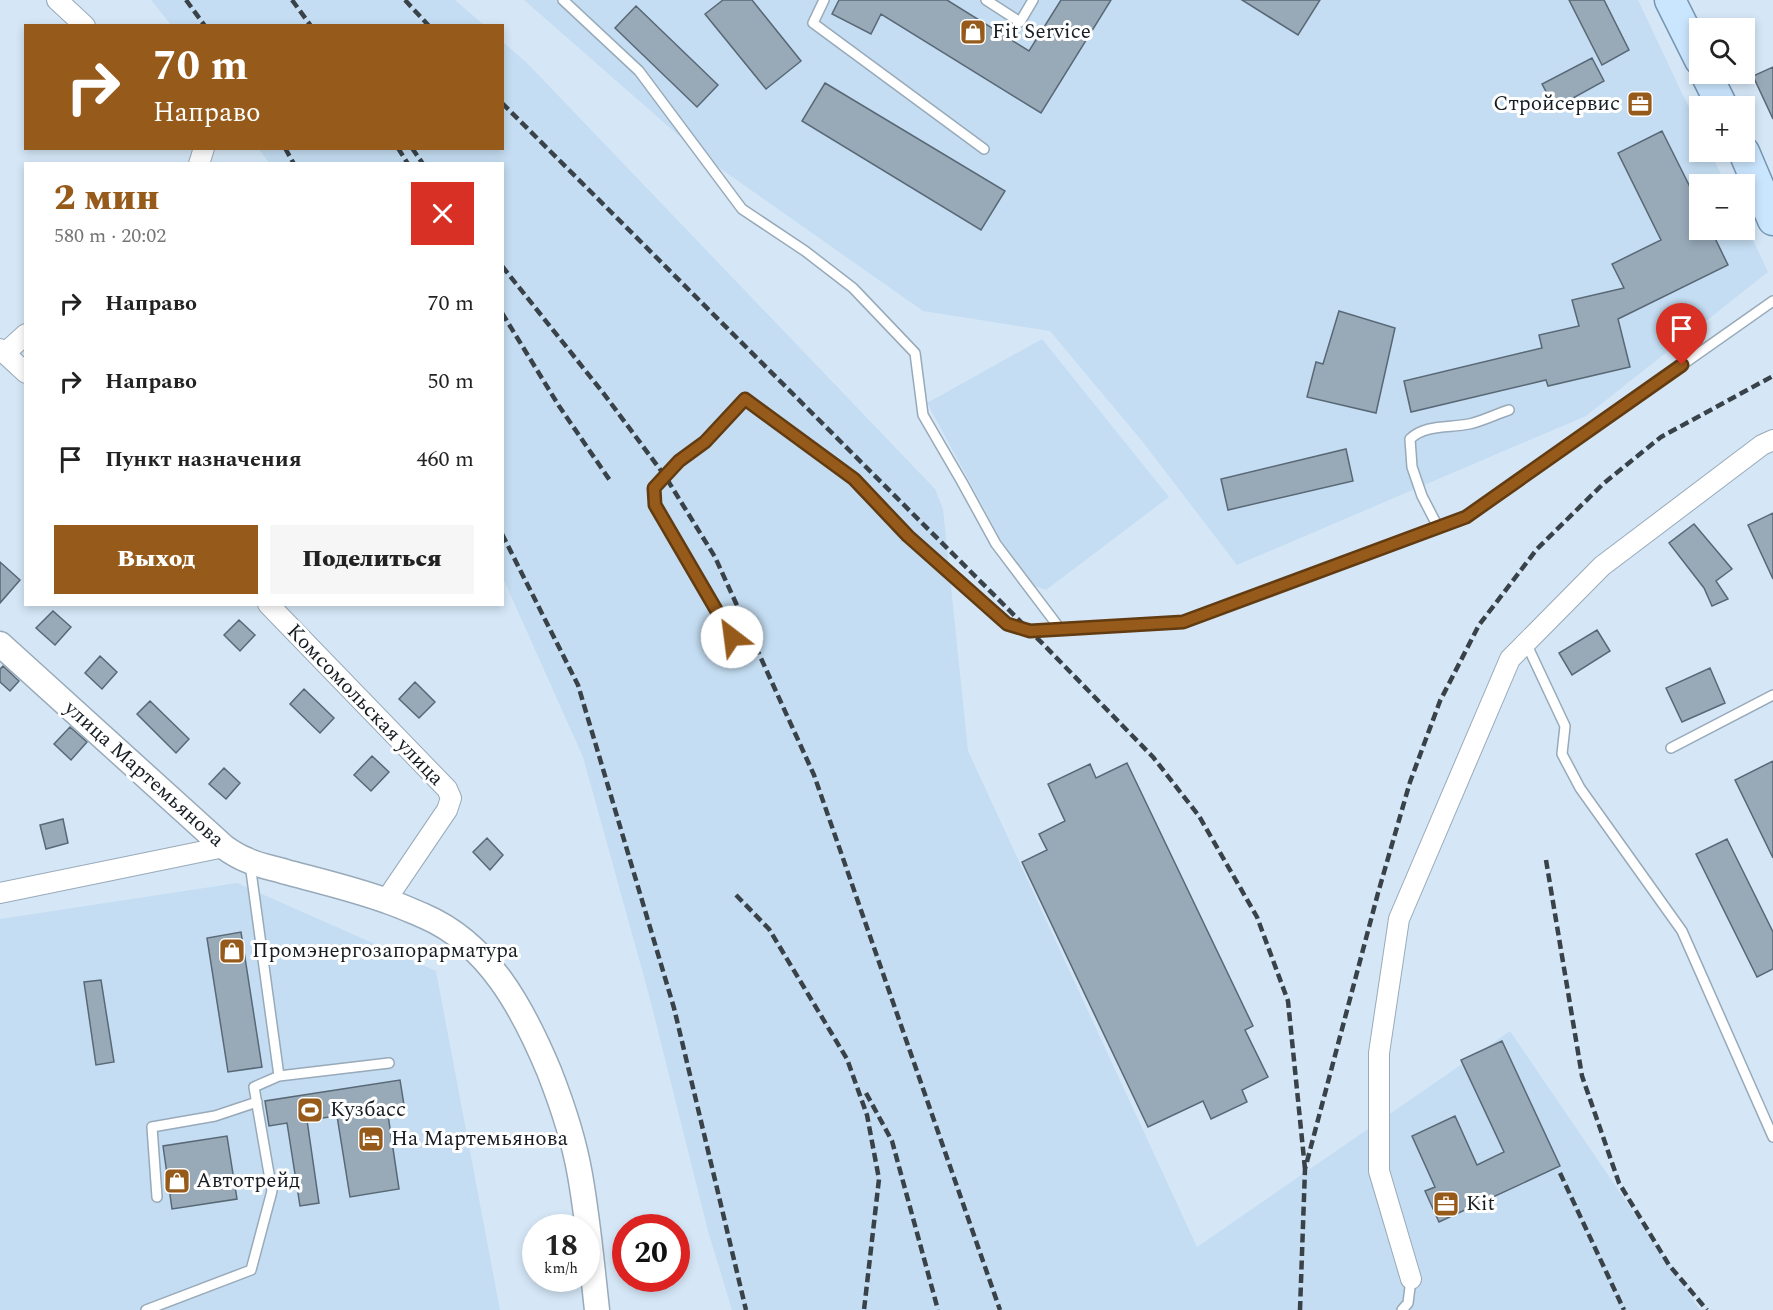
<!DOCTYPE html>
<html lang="ru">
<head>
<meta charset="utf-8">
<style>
  :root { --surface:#fff; --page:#f6f6f6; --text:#222; --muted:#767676; --accent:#965b1a }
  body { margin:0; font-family:Spectral,serif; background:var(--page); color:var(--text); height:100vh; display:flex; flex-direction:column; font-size:22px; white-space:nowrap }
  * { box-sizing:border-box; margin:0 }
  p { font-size:20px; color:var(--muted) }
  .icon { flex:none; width:33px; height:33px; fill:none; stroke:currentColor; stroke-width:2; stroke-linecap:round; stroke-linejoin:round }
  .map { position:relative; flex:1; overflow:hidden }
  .details { position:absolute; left:24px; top:162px; width:480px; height:444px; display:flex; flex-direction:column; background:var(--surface); border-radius:0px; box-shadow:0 3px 9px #0003 }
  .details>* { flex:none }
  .top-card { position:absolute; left:24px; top:24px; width:480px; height:126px; border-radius:0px; box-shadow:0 3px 9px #0003; background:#965b1a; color:#fff; overflow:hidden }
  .fabs { position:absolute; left:1689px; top:18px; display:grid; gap:12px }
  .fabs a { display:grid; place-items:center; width:66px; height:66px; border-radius:0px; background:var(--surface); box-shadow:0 3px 9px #0003; font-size:30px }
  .speed { position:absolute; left:522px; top:1214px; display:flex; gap:12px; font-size:30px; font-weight:700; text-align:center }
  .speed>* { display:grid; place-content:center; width:78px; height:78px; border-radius:50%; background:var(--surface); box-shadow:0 3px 9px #0003; line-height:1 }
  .speed small { font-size:15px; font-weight:400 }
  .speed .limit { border:9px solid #d22; background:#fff; color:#111 }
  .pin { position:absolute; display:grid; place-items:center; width:51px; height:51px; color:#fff; margin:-62px -26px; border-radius:50% 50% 50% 0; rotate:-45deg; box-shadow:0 0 6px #0007 }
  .pin .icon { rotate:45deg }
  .me { position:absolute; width:66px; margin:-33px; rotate:330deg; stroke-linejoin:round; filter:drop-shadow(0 0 4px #0008) }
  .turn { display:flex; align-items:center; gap:21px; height:126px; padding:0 30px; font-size:27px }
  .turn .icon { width:78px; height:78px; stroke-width:2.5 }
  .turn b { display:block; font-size:42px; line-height:51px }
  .round { display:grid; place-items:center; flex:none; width:63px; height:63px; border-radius:0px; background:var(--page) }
  .headline { display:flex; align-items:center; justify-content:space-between; height:102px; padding:0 30px }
  h1 { font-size:36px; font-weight:800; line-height:45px; color:var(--accent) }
  .primary-button { display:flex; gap:12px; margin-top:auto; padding:12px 30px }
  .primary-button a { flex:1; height:69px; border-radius:0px; background:var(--accent); color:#fff; font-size:24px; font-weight:800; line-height:69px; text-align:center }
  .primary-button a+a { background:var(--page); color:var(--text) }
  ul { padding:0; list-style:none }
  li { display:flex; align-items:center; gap:18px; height:78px; padding:0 30px }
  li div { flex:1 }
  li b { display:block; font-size:22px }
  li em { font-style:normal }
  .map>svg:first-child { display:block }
  .built { fill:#c4ddf2 }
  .building { fill:#98a9b8; stroke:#586876; stroke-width:1.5 }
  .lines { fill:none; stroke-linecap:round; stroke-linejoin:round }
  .service-casing { stroke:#98aab9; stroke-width:12 }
  .minor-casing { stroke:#98aab9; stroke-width:22 }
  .tertiary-casing { stroke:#98aab9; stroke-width:27 }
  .primary-casing { stroke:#7596b1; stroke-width:33 }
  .service { stroke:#fff; stroke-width:9 }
  .minor { stroke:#fff; stroke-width:20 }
  .tertiary { stroke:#fff; stroke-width:24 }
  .primary { stroke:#cae6fe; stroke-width:30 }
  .rail { stroke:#394249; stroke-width:4.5; stroke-dasharray:9 4.5; stroke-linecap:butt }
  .route-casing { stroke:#623b11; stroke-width:15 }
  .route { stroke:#965b1a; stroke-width:10 }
  .labels { text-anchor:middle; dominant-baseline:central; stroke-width:6; stroke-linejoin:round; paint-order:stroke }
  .poi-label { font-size:21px; fill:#171e23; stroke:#fff; text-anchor:start }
  .street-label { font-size:21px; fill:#171e23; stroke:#fff }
</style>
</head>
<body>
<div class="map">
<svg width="1773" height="1310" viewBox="0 0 1773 1310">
  <rect width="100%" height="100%" fill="#d5e7f7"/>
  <path class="built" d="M151,0H455L484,25H171Z
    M524,0H1638L1699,129L1700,152H1710L1726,184H1700V230H1744L1745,223L1768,272L1586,416L1237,565L1142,441L1050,331L923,311L701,155Z
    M503,42L527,63L935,489L943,509L968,751L1197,1247L1510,1031L1700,1310H732L708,1231L649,995L583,757L503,578L502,164L269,163L259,149L502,148Z
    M1042,339L1169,497L1046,590L1024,582L927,403Z
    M237,883L436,971L500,1310H0V919Z"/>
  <path class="building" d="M723,0H752L801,61L766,89L705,14Z
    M839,0H947L1029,51L1061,0H1111L1041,113L881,14L871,34L832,14Z
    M1242,0H1320L1298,35Z
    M1569,0H1604L1629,50L1602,65Z
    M636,6L718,85L697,107L615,28Z
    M1592,58L1604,81L1555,108L1542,84Z
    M1773,67V119L1753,76Z
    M825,83L1005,191L981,230L802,121Z
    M1662,131L1700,207V230H1711L1728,265L1618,319L1630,367L1548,386L1546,380L1411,412L1404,381L1542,348L1539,335L1579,326L1572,300L1624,288L1612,264L1661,240L1618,153Z
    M1339,311L1395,328L1376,413L1307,397L1316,362L1323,364Z
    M1346,449L1353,481L1228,510L1221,479Z
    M1773,513V579L1748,525Z
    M1694,524L1732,569L1716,581L1728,599L1712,606L1704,588L1669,543Z
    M0,562L20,580L0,603Z
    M53,611L71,627L55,645L36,628Z
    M239,620L255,635L240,651L224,635Z
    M1597,630L1610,651L1572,675L1559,653Z
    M100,656L117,672L102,689L85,673Z
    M3,666L19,681L10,691L0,682V669Z
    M1710,668L1725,703L1682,722L1666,688Z
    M415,682L435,702L419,718L399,699Z
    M304,689L334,718L320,733L290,704Z
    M150,701L189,739L176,753L137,714Z
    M70,727L87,742L71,760L54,744Z
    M372,756L389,772L371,791L354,775Z
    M1773,761V858L1735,780Z
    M1127,763L1253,1026L1245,1030L1268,1077L1242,1090L1247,1102L1211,1119L1203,1101L1148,1127L1022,862L1047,850L1039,834L1065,821L1048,784L1090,764L1096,778Z
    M224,768L240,783L226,799L209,784Z
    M63,819L68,843L46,849L40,825Z
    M487,838L503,855L490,870L473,852Z
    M1727,839L1773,932V969L1757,977L1696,854Z
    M241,932L262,1067L228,1072L207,938Z
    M101,980L114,1062L96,1065L84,982Z
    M1502,1041L1560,1166L1439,1222L1425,1191L1435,1187L1412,1136L1455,1116L1477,1165L1504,1152L1461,1060Z
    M400,1080L404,1105L387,1108L399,1189L350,1197L337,1116L307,1120L319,1203L300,1206L287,1123L269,1126L265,1101Z
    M227,1136L237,1199L172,1209L163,1146Z"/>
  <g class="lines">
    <defs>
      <path id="service" d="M563,0L639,71L742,209L805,251L853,288L915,353L923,415L962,482L996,544L1061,630
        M824,0L813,23L984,149
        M986,0L1020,22L1033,0
        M1438,527L1422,496L1412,467L1410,439C1425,424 1450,428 1469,424C1483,421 1496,414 1509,410
        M732,637L655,505L654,488L679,461L705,442L745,399L854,479L908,536L1007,624L1030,631L1183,622L1466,517L1773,301
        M1526,643L1565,726L1562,754L1580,788L1682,931L1773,1137
        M1671,748L1773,695
        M279,1076L389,1063
        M157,1197L152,1127L215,1116L257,1102
        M146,1310L251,1270L272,1191L254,1087L279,1076L250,864
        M1402,1310L1408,1303L1411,1279"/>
      <path id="minor" d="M57,0L85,26
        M199,164L204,148
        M0,349L26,373
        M5,353L26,334
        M268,604L447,789L451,798L447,810L386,900
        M0,893L224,847
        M1411,1279L1379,1171V1053L1399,919L1510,659L1602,566L1762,445L1773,440"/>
      <path id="tertiary" d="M0,644L224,847C231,852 239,857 247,860C259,866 274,868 286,872C320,881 354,889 387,901C399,905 412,911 424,916C489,944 523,1009 549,1071C562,1104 574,1140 580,1175C588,1220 592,1265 597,1310"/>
      <path id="primary" d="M1670,0L1700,60
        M1706,74L1722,106
        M1744,152L1773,220"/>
    </defs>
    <use href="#service" class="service-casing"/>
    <use href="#minor" class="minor-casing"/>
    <use href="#tertiary" class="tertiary-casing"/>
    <use href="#primary" class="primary-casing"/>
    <use href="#service" class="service"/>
    <use href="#minor" class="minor"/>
    <use href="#tertiary" class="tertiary"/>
    <use href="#primary" class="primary"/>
    <path class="rail" d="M186,0L205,26
      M292,0L311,26
      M405,0L429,26
      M502,103L1044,645L1153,757L1199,816L1257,917L1288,1001L1305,1169
      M285,148L294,164
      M398,148L408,164
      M412,148L423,164
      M502,266L604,394L665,476L715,557L814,775L1000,1310
      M502,313L559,406L611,482
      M502,534L578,685L674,1008L746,1310
      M1546,860L1582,1076L1619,1183L1669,1265L1707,1310
      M736,895L769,929L847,1059L867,1115L879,1179L864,1310
      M866,1093L892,1141L938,1310
      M1560,1173L1624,1310
      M1300,1310L1305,1169L1378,893L1410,782L1440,701L1479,625L1537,549L1604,483L1661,437L1773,376"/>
  </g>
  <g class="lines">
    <defs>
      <path id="route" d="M732,637L655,505L654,488L679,461L705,442L745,399L854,479L908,536L1007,624L1030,631L1183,622L1466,517L1682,365"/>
    </defs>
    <use href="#route" class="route-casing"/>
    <use href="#route" class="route"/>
  </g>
  <defs>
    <symbol id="shop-square" viewBox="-11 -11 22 22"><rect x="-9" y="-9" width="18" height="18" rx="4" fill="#965b1a" stroke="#fff"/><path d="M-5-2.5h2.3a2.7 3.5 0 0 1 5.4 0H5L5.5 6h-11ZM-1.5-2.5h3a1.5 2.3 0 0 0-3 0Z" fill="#fff"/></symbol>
    <symbol id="office-square" viewBox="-11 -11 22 22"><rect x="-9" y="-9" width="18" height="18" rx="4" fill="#965b1a" stroke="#fff"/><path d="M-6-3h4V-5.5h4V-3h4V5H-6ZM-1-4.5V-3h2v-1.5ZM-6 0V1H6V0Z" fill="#fff"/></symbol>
    <symbol id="stadium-square" viewBox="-11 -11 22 22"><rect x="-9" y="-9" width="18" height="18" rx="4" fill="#965b1a" stroke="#fff"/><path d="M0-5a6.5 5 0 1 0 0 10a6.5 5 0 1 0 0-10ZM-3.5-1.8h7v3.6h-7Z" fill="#fff"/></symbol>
    <symbol id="hotel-square" viewBox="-11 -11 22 22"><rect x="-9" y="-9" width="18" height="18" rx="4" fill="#965b1a" stroke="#fff"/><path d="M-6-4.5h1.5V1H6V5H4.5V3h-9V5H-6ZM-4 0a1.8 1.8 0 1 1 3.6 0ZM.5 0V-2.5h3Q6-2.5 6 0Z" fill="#fff"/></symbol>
  </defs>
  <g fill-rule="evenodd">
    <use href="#shop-square" x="958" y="17" width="30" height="30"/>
    <use href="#office-square" x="1625" y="89" width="30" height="30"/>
    <use href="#shop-square" x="217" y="936" width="30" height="30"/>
    <use href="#stadium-square" x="295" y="1095" width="30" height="30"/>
    <use href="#hotel-square" x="356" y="1124" width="30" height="30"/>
    <use href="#shop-square" x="162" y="1166" width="30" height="30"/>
    <use href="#office-square" x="1431" y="1189" width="30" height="30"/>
  </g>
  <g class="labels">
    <g class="poi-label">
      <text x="992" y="32">Fit Service</text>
      <text x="1620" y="104" text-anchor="end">Стройсервис</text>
      <text x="252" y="951">Промэнергозапорарматура</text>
      <text x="330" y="1110">Кузбасс</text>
      <text x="391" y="1139">На Мартемьянова</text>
      <text x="196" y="1181">Автотрейд</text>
      <text x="1466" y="1204">Kit</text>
    </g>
    <g class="street-label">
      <text transform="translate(365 705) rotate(46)">Комсомольская улица</text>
      <text transform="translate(144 774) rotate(42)">улица Мартемьянова</text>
    </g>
  </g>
</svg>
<div class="fabs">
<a><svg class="icon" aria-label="search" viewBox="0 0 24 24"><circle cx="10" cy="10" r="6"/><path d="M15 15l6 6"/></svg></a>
<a>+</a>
<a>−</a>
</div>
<div class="speed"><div>18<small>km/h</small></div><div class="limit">20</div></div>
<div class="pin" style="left:1682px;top:365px;background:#d93025"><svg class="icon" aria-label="arrive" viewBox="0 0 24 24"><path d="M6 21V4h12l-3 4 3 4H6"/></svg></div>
<svg class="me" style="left:732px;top:637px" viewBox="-20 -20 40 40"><circle r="19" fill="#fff"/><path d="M0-13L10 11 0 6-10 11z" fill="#965b1a"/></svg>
<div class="top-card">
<div class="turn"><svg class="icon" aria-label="right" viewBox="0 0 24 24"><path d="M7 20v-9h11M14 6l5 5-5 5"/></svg><div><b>70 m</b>Направо</div></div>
</div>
<section class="details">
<div class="headline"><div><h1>2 мин</h1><p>580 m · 20:02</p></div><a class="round" style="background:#d93025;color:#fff"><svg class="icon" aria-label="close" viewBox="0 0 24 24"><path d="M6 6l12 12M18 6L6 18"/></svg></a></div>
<ul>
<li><svg class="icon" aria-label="right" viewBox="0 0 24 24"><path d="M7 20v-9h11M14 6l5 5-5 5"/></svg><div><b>Направо</b></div><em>70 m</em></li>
<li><svg class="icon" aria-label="right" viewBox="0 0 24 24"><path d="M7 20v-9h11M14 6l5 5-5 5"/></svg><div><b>Направо</b></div><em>50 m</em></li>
<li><svg class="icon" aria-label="arrive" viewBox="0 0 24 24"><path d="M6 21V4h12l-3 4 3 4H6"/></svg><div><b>Пункт назначения</b></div><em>460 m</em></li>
</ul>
<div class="primary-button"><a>Выход</a><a>Поделиться</a></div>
</section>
</div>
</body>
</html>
